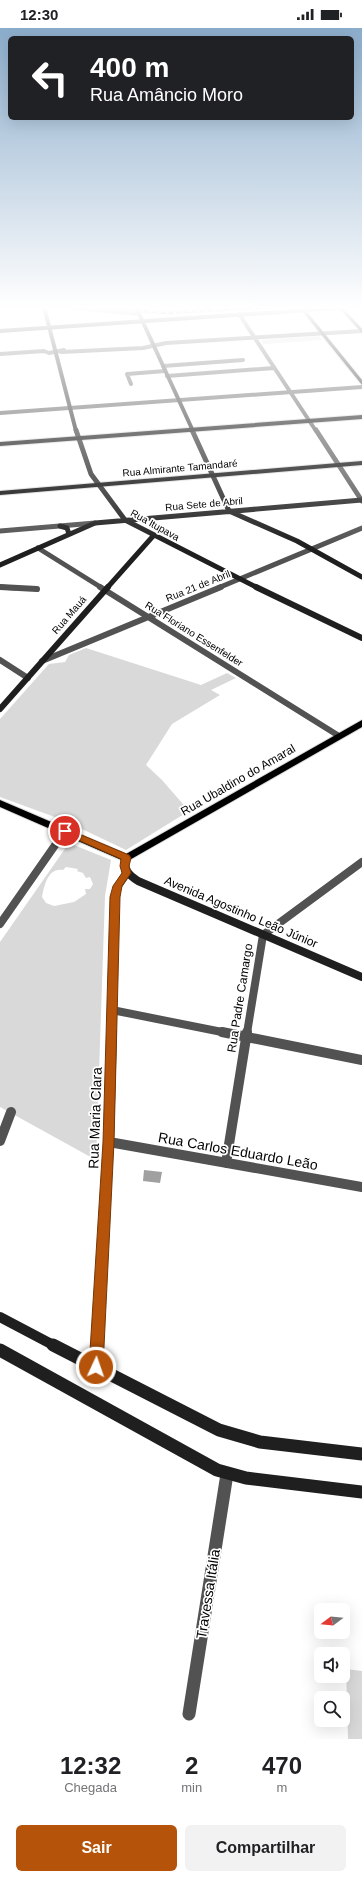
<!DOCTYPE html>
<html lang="pt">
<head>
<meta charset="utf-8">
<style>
  :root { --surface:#fff; --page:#f2f2f2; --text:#202124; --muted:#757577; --accent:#b45309 }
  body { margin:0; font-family:Helvetica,sans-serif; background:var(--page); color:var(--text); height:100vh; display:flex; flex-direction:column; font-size:15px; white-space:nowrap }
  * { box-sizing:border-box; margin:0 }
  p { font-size:13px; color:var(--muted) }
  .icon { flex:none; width:22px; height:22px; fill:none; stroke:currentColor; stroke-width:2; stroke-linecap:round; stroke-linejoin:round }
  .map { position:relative; height:1711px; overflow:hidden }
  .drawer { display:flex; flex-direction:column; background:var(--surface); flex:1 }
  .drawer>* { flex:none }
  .top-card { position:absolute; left:8px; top:8px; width:346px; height:84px; border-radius:6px; box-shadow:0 4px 16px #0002; background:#202124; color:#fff; overflow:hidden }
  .needle { width:26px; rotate:254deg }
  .buttons { position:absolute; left:314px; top:1575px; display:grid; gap:8px }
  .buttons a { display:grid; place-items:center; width:36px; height:36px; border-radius:6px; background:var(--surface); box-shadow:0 4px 16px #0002; font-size:20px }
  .pin { position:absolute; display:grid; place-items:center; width:34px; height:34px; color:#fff; margin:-17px; border:2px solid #fff; border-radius:50%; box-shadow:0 1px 4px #0007 }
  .me { position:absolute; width:44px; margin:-22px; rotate:3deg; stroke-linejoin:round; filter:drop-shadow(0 0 3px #0008) }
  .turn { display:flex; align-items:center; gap:14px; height:84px; padding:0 16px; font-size:18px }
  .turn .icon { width:52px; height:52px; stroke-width:2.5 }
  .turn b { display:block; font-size:28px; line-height:34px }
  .eta { display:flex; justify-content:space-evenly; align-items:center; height:68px; text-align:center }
  .eta b { font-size:24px; font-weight:700; line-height:28px }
  .button { display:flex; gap:8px; margin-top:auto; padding:8px 16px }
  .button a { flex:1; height:46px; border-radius:6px; background:var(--accent); color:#fff; font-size:16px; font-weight:700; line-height:46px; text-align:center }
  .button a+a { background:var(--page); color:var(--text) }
  .status { display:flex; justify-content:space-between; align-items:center; height:28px; padding:0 20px; background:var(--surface); direction:ltr }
  .status svg { height:11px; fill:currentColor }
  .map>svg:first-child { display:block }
  .green { fill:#d9d9d9; fill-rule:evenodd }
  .water { fill:#a0a0a0 }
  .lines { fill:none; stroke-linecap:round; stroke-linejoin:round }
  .primary-casing { stroke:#dbdbdb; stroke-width:2 }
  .street-far5 { stroke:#525252; stroke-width:4 }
  .street-far4 { stroke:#525252; stroke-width:5 }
  .street-far3 { stroke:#525252; stroke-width:6 }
  .street-far2 { stroke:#525252; stroke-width:8 }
  .street-far1 { stroke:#525252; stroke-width:10 }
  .street { stroke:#525252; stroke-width:13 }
  .secondary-far5 { stroke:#1f1f1f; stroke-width:4 }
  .secondary-far4 { stroke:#1f1f1f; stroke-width:5 }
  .secondary-far3 { stroke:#1f1f1f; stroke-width:6 }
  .secondary-far2 { stroke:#1f1f1f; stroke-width:8 }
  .secondary-far1 { stroke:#1f1f1f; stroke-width:10 }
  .secondary { stroke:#1f1f1f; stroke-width:13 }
  .primary { fill:#000; fill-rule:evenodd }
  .rail-casing { stroke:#000; stroke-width:2.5 }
  .rail { stroke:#fff; stroke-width:1.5; stroke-dasharray:4; stroke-linecap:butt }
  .route { fill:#b45309; stroke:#753606 }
  .labels { text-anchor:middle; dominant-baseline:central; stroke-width:3.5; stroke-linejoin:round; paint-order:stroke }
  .far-street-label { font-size:10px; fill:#000; stroke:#fff }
  .street-label { font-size:12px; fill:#000; stroke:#fff }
  .near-street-label { font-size:14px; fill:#000; stroke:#fff }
</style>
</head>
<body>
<div class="status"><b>12:30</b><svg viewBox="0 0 49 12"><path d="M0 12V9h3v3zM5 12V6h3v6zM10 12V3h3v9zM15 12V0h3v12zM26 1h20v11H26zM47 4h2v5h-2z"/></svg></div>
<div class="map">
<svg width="362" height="1711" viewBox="0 0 362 1711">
  <rect width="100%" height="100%" fill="#fff"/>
  <path class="green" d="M319,308L322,312L263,316L261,312Z
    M86,620L201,657L227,645L236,650L211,662L220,667L172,696L146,737L162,752L189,783L126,822L63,792L0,769V691L49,636L65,634L69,627Z
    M69,815L111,832L105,868L96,1132L0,1079V914ZM66,839L78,841L77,843L83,845L86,850L90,849L93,856L90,861H85L86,866L74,874L54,878L46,875L42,869C44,858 48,839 63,842Z
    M346,1641L362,1643V1711H348Z"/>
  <path class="water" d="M144,1142L162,1144L160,1155L143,1153Z"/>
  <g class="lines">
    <defs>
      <path id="primary" d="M299,279H303L362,352V357Z
        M338,279H342L362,301V305Z
        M362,387V391L0,418V414Z
        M362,433V437L0,467V463Z
        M362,692V699L126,834L0,779V772L126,826Z"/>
    </defs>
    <use href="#primary" class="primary-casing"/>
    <path class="street-far5" d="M65,279L139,286
      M239,286L316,403
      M61,324L143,320L166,315L362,303
      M0,326L44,323L49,325L64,322
      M163,338L243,332
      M167,348L274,340
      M131,356L127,346L165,343
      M0,385L362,359"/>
    <path class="street-far4" d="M316,402L362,473
      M0,503L95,495
      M38,520L102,560
      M0,559L15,560
      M218,560L362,500"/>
    <path class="street-far3" d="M0,559L37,561
      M100,559L339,708
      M0,632L28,650
      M42,633L221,559"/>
    <path class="street-far2" d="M0,896L65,803
      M112,982L227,1005
      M112,1005L115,869L118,858L127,845
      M247,1005L263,907L362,834"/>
    <path class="street-far1" d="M222,1004L362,1032
      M0,1113L11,1084
      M109,1114L362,1159
      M226,1135L247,1004
      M97,1318L109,1114L112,1004"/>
    <path class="street" d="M96,1339L97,1317
      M189,1686L227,1446"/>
    <path class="secondary-far5" d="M44,279L76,403
      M136,279L193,403
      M0,303L351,279"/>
    <path class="secondary-far4" d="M76,402L91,446L125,492L258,560
      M192,402L229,483L297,513L362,549
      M60,498L67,500L69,506
      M0,537L95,495L362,472
      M107,560L154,507"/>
    <path class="secondary-far3" d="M256,559L362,610
      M0,681L108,559"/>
    <path class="secondary-far2" d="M126,830C123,842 129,847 138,853L362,949"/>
    <path class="secondary-far1" d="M0,1289L55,1318"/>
    <path class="secondary" d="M53,1317L219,1402L260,1414L362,1426
      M0,1322L217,1442L246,1450L362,1464"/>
    <use href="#primary" class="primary"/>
    <defs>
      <path id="rail" d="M101,279L166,285L280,279"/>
    </defs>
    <use href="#rail" class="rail-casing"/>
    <use href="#rail" class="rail"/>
  </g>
  <linearGradient id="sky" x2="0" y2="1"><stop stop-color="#8baccb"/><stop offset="0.54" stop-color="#fff"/><stop offset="1" stop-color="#fff" stop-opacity="0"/></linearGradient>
  <rect width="362" height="518" fill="url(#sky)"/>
  <path class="route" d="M65,800L129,827L131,830L129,838L131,845L122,858L120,869L114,1114L103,1339L101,1344L96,1346L91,1344L89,1339L103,1114L110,869L113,858L122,845L120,838L121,831L62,805L60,803Z"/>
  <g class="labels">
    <g class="far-street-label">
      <text transform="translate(180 440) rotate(-5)">Rua Almirante Tamandaré</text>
      <text transform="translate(204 476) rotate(-5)">Rua Sete de Abril</text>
      <text transform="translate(155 497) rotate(29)">Rua Itupava</text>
      <text transform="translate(198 558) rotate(-22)">Rua 21 de Abril</text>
      <text transform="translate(69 587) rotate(-49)">Rua Mauá</text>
      <text transform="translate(194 606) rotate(32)">Rua Floriano Essenfelder</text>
    </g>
    <g class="street-label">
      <text transform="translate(238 752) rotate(-30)">Rua Ubaldino do Amaral</text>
      <text transform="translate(241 884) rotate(23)">Avenida Agostinho Leão Júnior</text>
      <text transform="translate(240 970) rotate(-81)">Rua Padre Camargo</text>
    </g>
    <g class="near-street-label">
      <text transform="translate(95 1090) rotate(-88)">Rua Maria Clara</text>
      <text transform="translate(238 1123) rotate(10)">Rua Carlos Eduardo Leão</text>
      <text transform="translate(208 1566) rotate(-81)">Travessa Itália</text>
    </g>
  </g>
</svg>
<div class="buttons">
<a><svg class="needle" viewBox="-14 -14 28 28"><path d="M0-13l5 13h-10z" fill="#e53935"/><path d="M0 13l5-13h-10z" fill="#757577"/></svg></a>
<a><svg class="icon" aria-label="sound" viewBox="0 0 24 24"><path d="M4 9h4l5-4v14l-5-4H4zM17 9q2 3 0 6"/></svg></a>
<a><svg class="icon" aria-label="search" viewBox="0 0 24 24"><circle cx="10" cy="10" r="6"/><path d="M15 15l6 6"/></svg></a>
</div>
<div class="pin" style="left:65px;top:803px;background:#d93025"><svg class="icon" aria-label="arrive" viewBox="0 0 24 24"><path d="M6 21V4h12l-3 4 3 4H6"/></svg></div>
<svg class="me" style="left:96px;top:1339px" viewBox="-20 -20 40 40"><circle r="17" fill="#b45309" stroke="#fff" stroke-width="3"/><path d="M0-11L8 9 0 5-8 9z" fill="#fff"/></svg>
<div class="top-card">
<div class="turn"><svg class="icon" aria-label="left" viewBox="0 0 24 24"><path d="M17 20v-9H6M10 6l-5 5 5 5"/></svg><div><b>400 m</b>Rua Amâncio Moro</div></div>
</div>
</div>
<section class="drawer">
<div class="eta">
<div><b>12:32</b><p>Chegada</p></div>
<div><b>2</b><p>min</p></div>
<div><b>470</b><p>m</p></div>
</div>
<div class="button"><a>Sair</a><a>Compartilhar</a></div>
</section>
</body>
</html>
